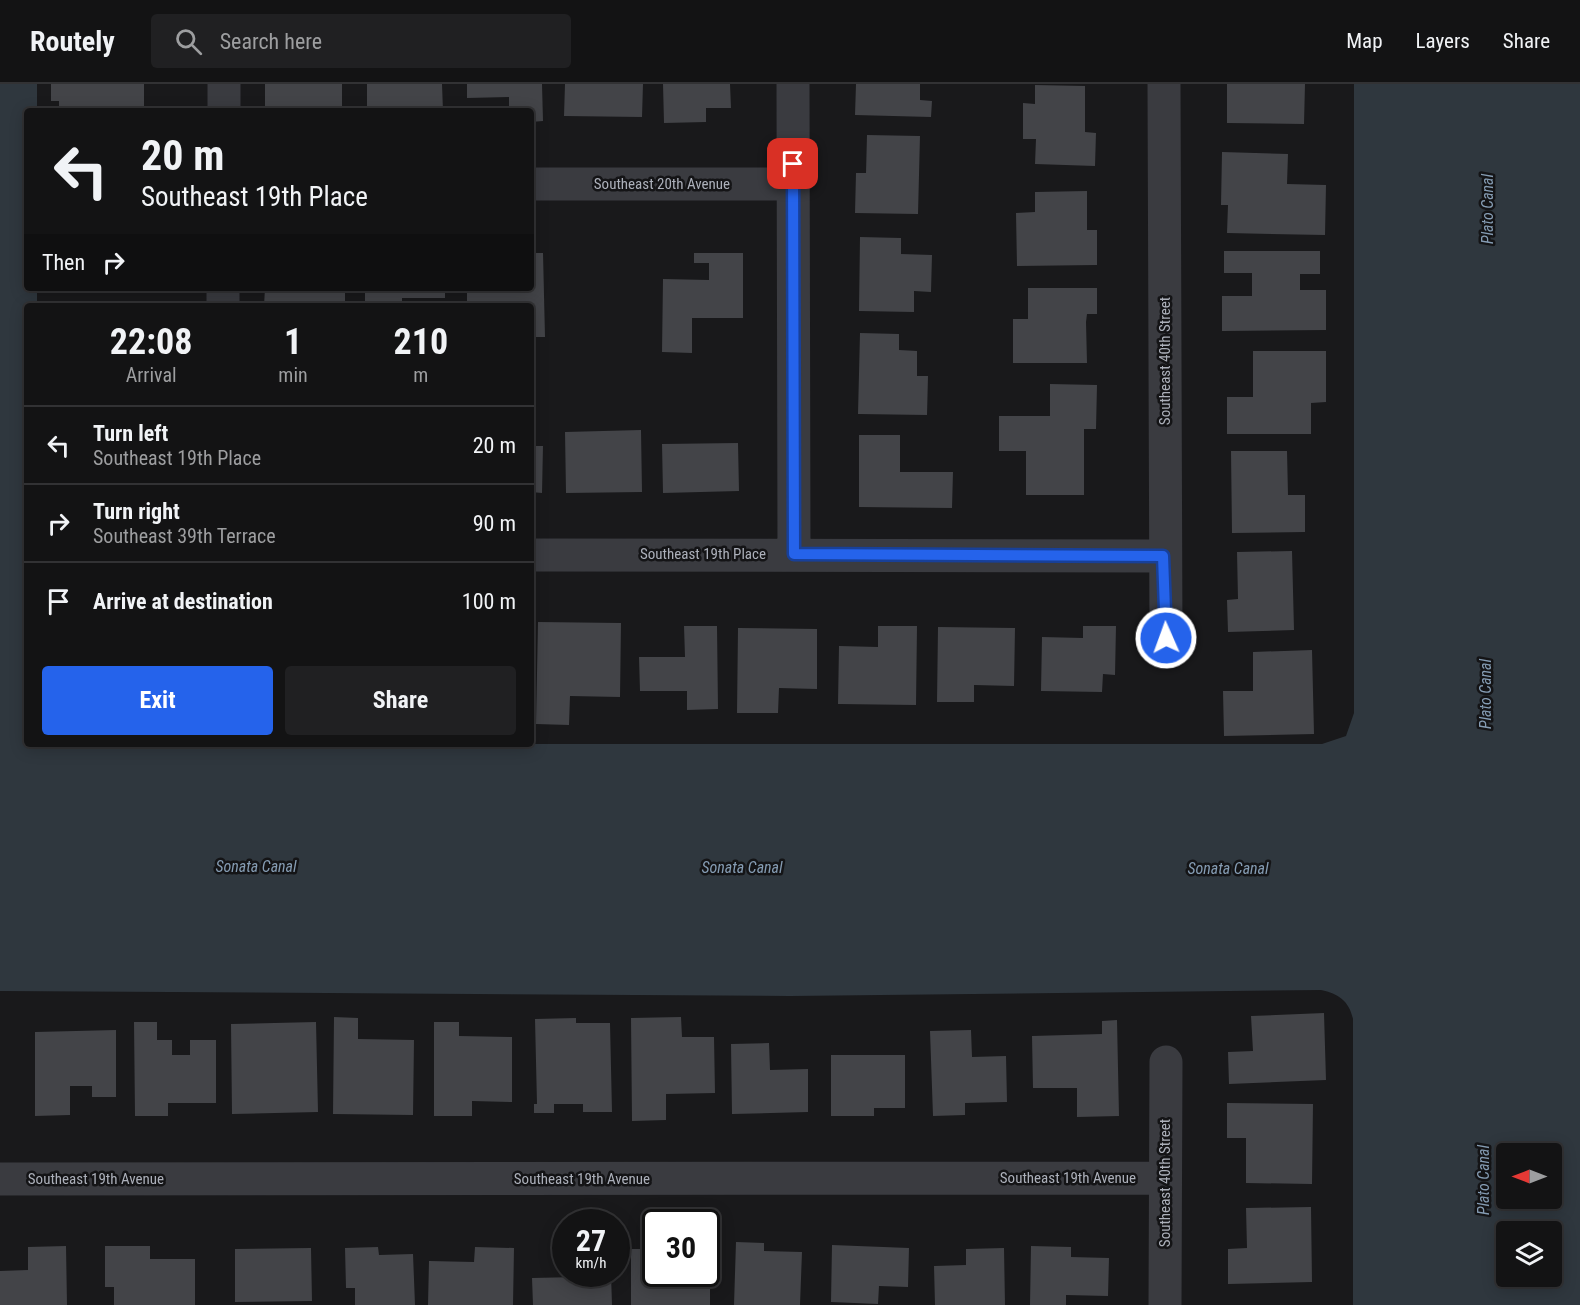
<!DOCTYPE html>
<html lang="en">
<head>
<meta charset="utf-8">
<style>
  :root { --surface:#131314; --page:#202022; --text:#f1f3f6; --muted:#9d9ea0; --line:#323234; --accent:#2563eb }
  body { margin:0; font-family:"Roboto Condensed",sans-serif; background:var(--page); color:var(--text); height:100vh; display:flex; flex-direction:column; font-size:22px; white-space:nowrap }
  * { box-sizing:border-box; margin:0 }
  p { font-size:20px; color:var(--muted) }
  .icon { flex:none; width:33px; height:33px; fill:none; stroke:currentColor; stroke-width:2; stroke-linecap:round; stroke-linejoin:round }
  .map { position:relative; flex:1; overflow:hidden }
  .details { position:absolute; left:24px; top:219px; width:510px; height:444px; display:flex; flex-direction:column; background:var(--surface); border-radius:6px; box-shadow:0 3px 15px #0003,0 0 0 2px var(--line) }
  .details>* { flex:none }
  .hud { position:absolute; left:24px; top:24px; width:510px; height:183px; border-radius:6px; box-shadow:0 3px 15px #0003,0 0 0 2px var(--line); background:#131314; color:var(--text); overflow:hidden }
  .needle { width:39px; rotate:270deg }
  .controls { position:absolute; left:1496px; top:1059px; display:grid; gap:12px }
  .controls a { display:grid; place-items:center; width:66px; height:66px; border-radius:6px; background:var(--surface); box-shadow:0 3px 15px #0003,0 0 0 2px var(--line); font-size:30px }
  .speed { position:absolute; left:552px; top:1125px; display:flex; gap:12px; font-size:30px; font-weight:700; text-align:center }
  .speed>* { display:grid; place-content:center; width:78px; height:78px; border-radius:50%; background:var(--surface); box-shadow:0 3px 15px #0003,0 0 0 2px var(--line); line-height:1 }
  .speed small { font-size:15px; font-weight:400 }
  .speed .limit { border:3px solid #111; border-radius:9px; background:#fff; color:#111 }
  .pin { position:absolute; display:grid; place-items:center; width:51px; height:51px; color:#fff; margin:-26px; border-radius:12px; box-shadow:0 3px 9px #0006 }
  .me { position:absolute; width:66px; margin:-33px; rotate:358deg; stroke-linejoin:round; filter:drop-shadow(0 0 4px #0008) }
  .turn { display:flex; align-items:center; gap:21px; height:126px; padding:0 18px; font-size:27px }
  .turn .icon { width:78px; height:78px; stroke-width:2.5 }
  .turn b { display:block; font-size:42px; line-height:51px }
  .then { display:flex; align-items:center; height:57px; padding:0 18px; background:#0003; gap:12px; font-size:22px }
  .eta { display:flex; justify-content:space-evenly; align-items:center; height:102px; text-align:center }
  .eta b { font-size:36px; font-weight:700; line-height:42px }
  .primary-button { display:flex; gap:12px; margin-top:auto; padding:12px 18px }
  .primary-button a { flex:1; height:69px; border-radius:6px; background:var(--accent); color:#fff; font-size:24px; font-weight:700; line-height:69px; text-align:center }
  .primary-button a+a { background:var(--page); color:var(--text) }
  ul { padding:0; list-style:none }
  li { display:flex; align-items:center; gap:18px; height:78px; padding:0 18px; border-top:2px solid var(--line) }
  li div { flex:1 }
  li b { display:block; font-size:22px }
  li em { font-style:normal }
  header { display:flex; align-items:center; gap:36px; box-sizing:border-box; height:84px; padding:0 30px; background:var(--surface); border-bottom:2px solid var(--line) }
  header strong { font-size:28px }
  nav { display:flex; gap:33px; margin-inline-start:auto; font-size:21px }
  .search { width:420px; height:54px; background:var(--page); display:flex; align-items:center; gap:15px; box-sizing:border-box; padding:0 21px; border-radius:6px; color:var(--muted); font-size:22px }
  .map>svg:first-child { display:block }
  .water { fill:#2f373e; fill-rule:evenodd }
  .building { fill:#434448 }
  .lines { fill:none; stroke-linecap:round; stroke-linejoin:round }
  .minor { stroke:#3a3b40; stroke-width:33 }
  .route-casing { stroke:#184099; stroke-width:15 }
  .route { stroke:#2563eb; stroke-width:10 }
  .labels { text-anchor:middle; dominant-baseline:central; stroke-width:5; stroke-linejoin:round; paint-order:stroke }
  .street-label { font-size:15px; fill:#acb0ba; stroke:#141416 }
  .water-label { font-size:16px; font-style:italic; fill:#859cb3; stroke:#141416 }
</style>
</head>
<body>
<header>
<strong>Routely</strong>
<div class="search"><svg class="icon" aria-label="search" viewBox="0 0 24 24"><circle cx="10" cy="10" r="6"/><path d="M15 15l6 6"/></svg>Search here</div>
<nav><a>Map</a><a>Layers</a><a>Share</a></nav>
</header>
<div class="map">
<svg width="1580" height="1221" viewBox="0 0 1580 1221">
  <rect width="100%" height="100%" fill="#19191b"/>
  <path class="water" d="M0,0H37V27H27V204H37V222H27V660H1322L1346,652L1354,629V0H1580V1221H1353V935C1349,917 1339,910 1321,906L790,912L0,907ZM1506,1070H1551V1114H1506ZM1506,1148H1551V1192H1506Z"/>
  <path class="building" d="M51,0H144V27H59V17H51Z
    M265,0H342V27H265Z
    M367,0H442L443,27H367Z
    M467,0H542L543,37L531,38V27H509V13L467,14Z
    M565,0H643L642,33L564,32Z
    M663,0H730L731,24H706V38L664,39Z
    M856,0H920V16L932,17L931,33L855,31Z
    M1227,0H1305L1304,40L1227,39Z
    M1035,1L1085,2V48L1096,49L1095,82L1035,80L1036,55H1023V19L1035,20Z
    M867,51L920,52L918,130L855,129L856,89H866Z
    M1222,68L1288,70L1287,100L1326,101L1325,151L1227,149L1228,121H1221Z
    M1087,107V146H1097V181L1017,182L1016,129L1035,128V108Z
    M860,153L901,154V170L932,171L931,208L914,207V228L859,227Z
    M1224,167H1320V190H1300V206H1326V246L1222,247V212H1252V189H1224Z
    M531,169H543L545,253H531V222H467V204H531Z
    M694,169H743V234H692V269L662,268L663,195L709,196V179H694Z
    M265,204H345V222H264Z
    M365,204H445V214H402V222H365Z
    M1028,204H1097V230H1087L1086,238L1087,279H1013V235H1028Z
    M860,249L899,250V266L917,267V292H928L927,331L858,330Z
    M1253,267H1326V318L1311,319V350H1227V313H1253Z
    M1050,300L1097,301L1096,345H1084V411H1026V367H999V332H1050Z
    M641,346L642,408L566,409L565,348Z
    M859,351H900V388H953L952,424L859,423Z
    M738,359L739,407L663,409L662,360Z
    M531,362H543L542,409L531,408Z
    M1231,367H1287L1288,411H1305V448L1232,449Z
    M1292,467L1294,546L1228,548L1227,516L1238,515L1237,468Z
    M538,538L621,539L620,613L570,612L569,641L536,640Z
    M684,542H717L718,625L687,626V607H640L639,573H685Z
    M878,542H917L916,621L838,620L839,562L878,563Z
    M1083,542H1116L1115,591L1103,590L1102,608L1041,607L1042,553L1083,554Z
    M938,543L1015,544L1014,602L974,601V618H937Z
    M738,544L817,545V605L779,604L778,629H737Z
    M1312,566L1314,650L1224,652L1223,607H1253V568Z
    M1324,929L1326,996L1229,1000L1228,968L1253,967L1251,932Z
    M334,933L358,934V955L414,956L413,1031L333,1030Z
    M681,933L682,953H714L715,1009L666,1010V1036L632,1037L631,934Z
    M576,934V939H610L612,1028H583V1020H554V1029H534V1020H537L535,935Z
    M1117,936L1119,1032L1077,1033V1004H1033L1032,952L1102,950V937Z
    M134,938H157V956H172V971H190V956H216V1019H168V1032H135Z
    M316,938L318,1028L232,1030L231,940Z
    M434,938H459V952L512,953V1018L472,1017V1032H434Z
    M116,946V1013H92V1002H70V1031L35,1032V948Z
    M971,946L972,973L1006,972L1007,1018L965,1019V1031L933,1032L930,947Z
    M769,959L770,986L808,985V1028L732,1030L731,960Z
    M831,971H905V1024H874V1032H831Z
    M1227,1019L1313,1020L1312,1100L1246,1099V1054H1227Z
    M1311,1123L1312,1198L1228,1200V1165L1247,1164L1246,1124Z
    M736,1158L764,1159V1167L802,1168L800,1221H734Z
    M832,1161L909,1164L908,1203L879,1202L878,1220L831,1218Z
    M66,1162L67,1221H0V1187L28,1186V1163Z
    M105,1162H150V1175H195V1221H114V1203H105Z
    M1031,1162L1071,1163V1173L1109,1174L1108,1212L1066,1211V1221H1030Z
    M378,1163L379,1171L413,1170L415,1221H355V1204H346L345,1164Z
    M475,1163L514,1164L513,1221H428L429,1177L474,1178Z
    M311,1164L312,1217L235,1218V1165Z
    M1004,1164L1005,1221H935L934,1182L966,1181V1165Z
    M631,1165H656V1190H706V1165H710V1221H631Z
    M577,1190H611L612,1221H533L532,1194L577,1193Z"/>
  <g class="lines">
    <path class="minor" d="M224,0V27
      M793,0L794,470
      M1164,0L1166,554
      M531,100H793
      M223,222V204
      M531,471L1163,472
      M0,1095L1165,1094
      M1165,1221L1166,978"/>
  </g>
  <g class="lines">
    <defs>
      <path id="route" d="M793,80L794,470L1163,472L1166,554"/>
    </defs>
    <use href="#route" class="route-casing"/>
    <use href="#route" class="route"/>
  </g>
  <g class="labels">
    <g class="street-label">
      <text x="662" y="100">Southeast 20th Avenue</text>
      <text transform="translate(1165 277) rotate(-90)">Southeast 40th Street</text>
      <text x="703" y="470">Southeast 19th Place</text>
      <text x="1068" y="1094">Southeast 19th Avenue</text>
      <text x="96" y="1095">Southeast 19th Avenue</text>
      <text x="582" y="1095">Southeast 19th Avenue</text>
      <text transform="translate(1165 1099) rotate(-90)">Southeast 40th Street</text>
    </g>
    <g class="water-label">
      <text transform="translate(1487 125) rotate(-90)">Plato Canal</text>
      <text transform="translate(1485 610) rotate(-90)">Plato Canal</text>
      <text x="256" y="782">Sonata Canal</text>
      <text x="742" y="783">Sonata Canal</text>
      <text x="1228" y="784">Sonata Canal</text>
      <text transform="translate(1483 1096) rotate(-90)">Plato Canal</text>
    </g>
  </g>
</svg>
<div class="controls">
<a><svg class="needle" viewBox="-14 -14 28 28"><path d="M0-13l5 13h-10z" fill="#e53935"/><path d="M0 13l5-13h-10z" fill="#9d9ea0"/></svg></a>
<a><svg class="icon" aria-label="layers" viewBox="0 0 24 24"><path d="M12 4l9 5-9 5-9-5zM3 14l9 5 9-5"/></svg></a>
</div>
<div class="speed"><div>27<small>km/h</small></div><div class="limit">30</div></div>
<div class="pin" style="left:793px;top:80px;background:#d93025"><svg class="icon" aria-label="arrive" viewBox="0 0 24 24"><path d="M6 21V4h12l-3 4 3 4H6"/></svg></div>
<svg class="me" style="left:1166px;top:554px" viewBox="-20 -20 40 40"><circle r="17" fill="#2563eb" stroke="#fff" stroke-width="3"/><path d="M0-11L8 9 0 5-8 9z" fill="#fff"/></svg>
<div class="hud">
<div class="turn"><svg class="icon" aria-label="left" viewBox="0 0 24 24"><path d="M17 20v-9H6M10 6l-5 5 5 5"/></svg><div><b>20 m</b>Southeast 19th Place</div></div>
<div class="then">Then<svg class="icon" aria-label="right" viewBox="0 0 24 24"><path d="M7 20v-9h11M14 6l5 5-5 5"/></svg></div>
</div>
<section class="details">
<div class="eta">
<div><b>22:08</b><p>Arrival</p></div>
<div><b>1</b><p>min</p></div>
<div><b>210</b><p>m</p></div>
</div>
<ul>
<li><svg class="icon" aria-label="left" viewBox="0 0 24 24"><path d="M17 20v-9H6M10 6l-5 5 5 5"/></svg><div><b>Turn left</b><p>Southeast 19th Place</p></div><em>20 m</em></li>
<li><svg class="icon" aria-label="right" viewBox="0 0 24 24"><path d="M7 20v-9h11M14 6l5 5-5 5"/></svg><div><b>Turn right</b><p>Southeast 39th Terrace</p></div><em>90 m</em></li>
<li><svg class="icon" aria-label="arrive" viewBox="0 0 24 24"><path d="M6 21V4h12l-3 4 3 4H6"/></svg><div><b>Arrive at destination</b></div><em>100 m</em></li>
</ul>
<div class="primary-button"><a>Exit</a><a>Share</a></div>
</section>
</div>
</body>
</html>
